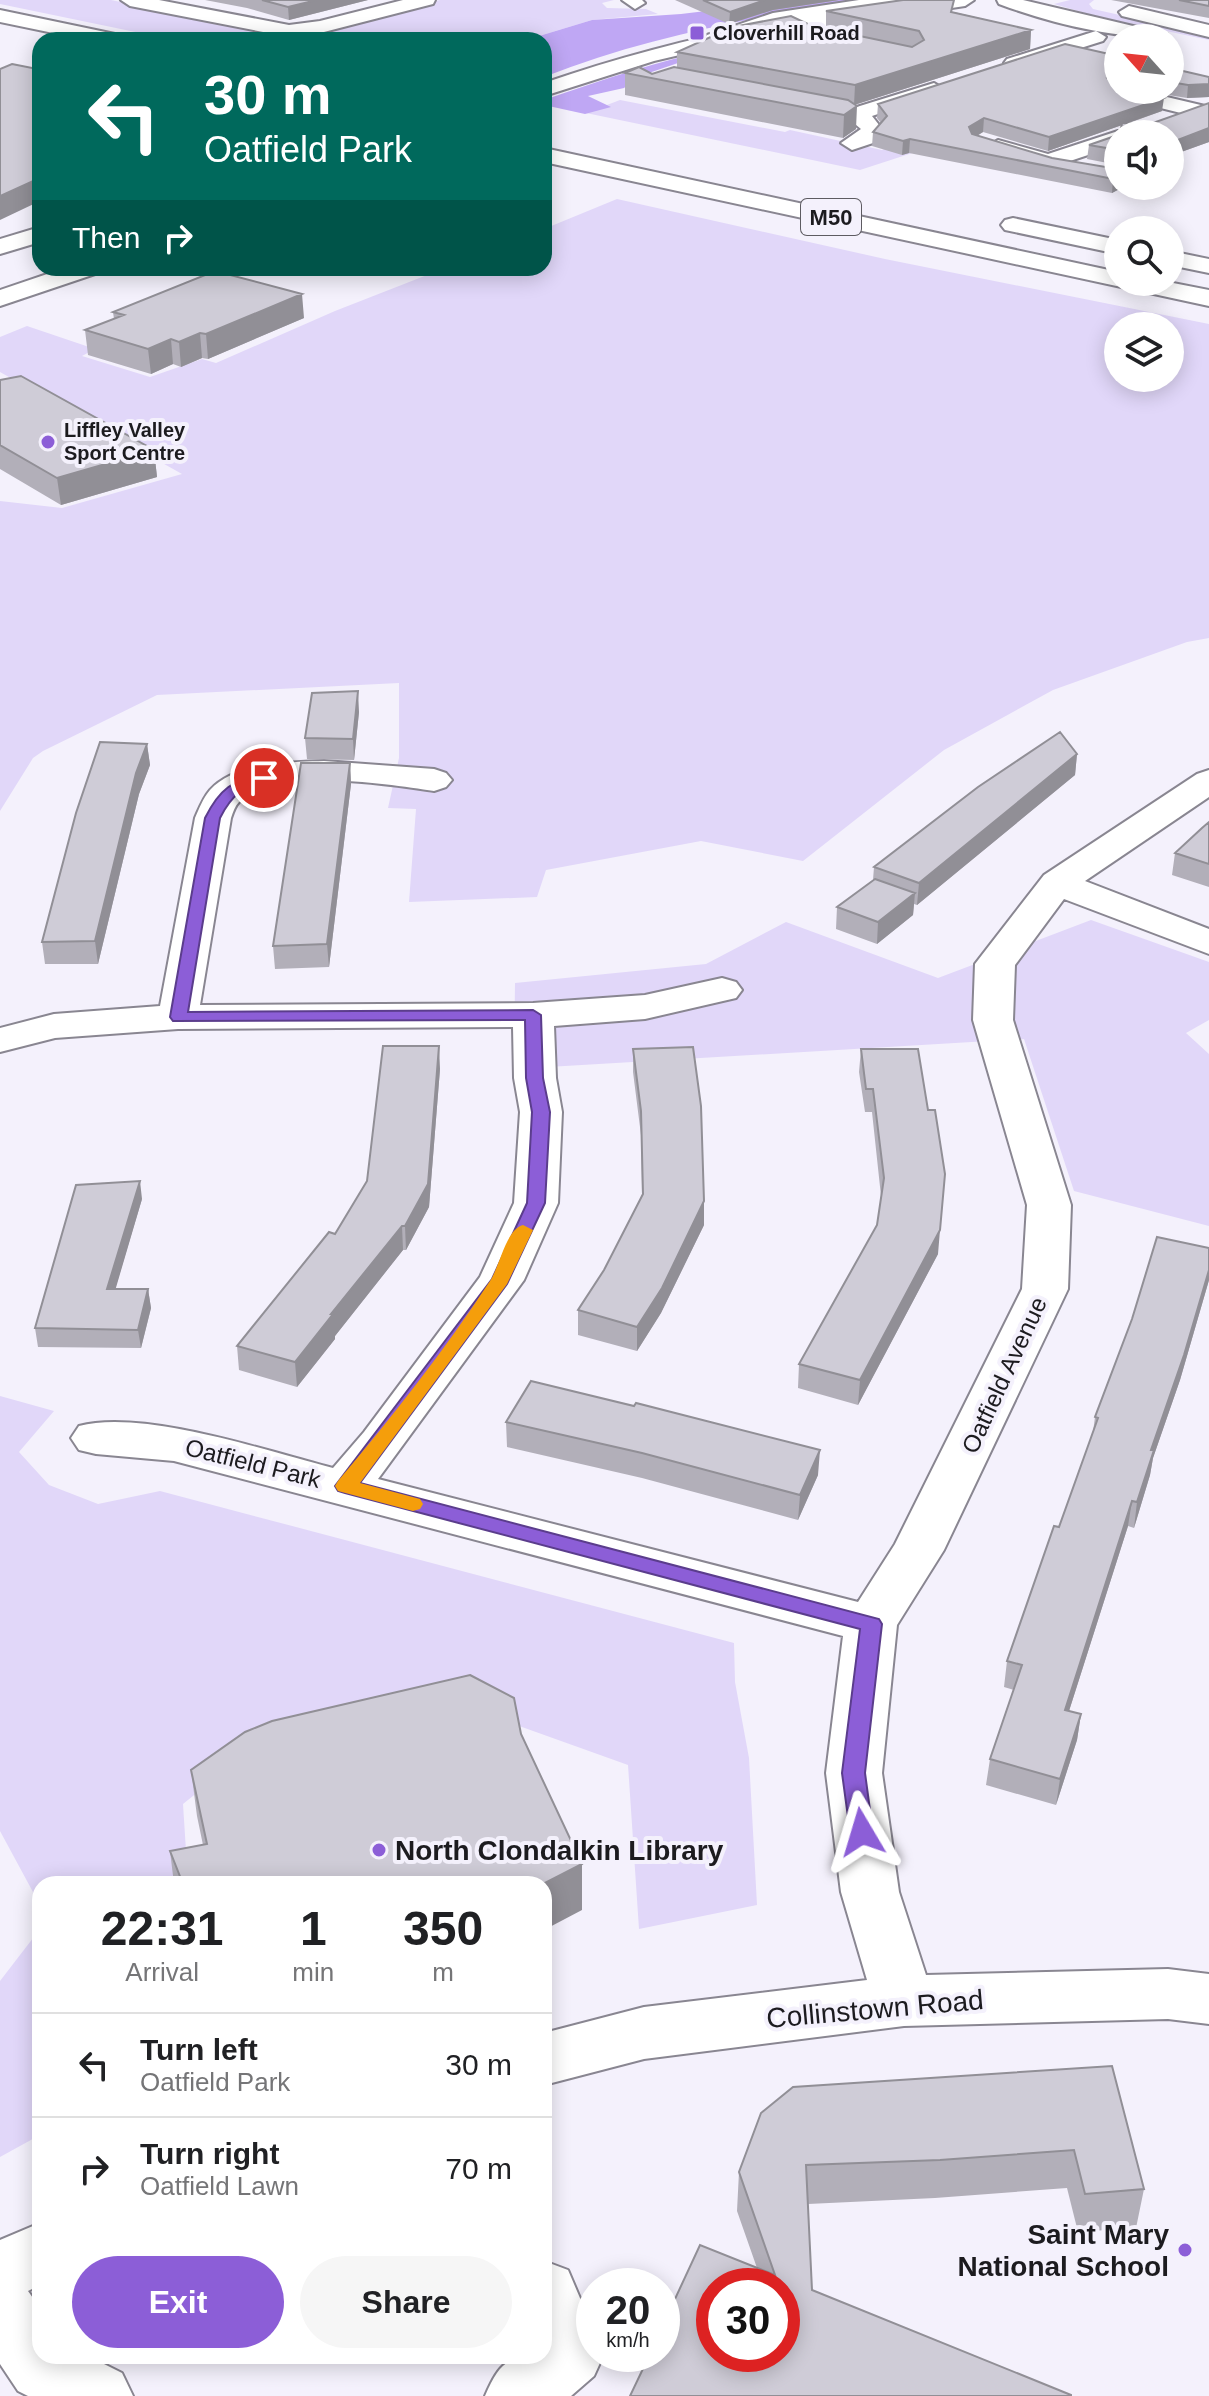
<!DOCTYPE html>
<html lang="en">
<head>
<meta charset="utf-8">
<style>
  :root { --surface:#fff; --page:#f6f6f6; --text:#202124; --muted:#757577; --line:#e0e0e0; --accent:#8c5ed7 }
  body { margin:0; font-family:Arial,sans-serif; background:var(--page); color:var(--text); height:100vh; display:flex; flex-direction:column; font-size:30px; white-space:nowrap }
  * { box-sizing:border-box; margin:0 }
  p { font-size:26px; color:var(--muted) }
  .icon { flex:none; width:44px; height:44px; fill:none; stroke:currentColor; stroke-width:2; stroke-linecap:round; stroke-linejoin:round }
  .map { position:relative; flex:1; overflow:hidden }
  .drawer { position:absolute; left:32px; top:1876px; width:520px; height:488px; display:flex; flex-direction:column; background:var(--surface); border-radius:24px; box-shadow:0 4px 20px #0003 }
  .drawer>* { flex:none }
  .hud { position:absolute; left:32px; top:32px; width:520px; height:244px; border-radius:24px; box-shadow:0 4px 20px #0003; background:#00695c; color:#fff; overflow:hidden }
  .needle { width:52px; rotate:297deg }
  .tools { position:absolute; left:1104px; top:24px; display:grid; gap:16px }
  .tools a { display:grid; place-items:center; width:80px; height:80px; border-radius:50%; background:var(--surface); box-shadow:0 4px 20px #0003; font-size:40px }
  .speed { position:absolute; left:576px; top:2268px; display:flex; gap:16px; font-size:40px; font-weight:700; text-align:center }
  .speed>* { display:grid; place-content:center; width:104px; height:104px; border-radius:50%; background:var(--surface); box-shadow:0 4px 20px #0003; line-height:1 }
  .speed small { font-size:20px; font-weight:400 }
  .speed .limit { border:12px solid #d22; background:#fff; color:#111 }
  .pin { position:absolute; display:grid; place-items:center; width:68px; height:68px; color:#fff; margin:-34px; border:4px solid #fff; border-radius:50%; box-shadow:0 2px 8px #0007 }
  .me { position:absolute; width:88px; margin:-44px; rotate:353deg; stroke-linejoin:round; filter:drop-shadow(0 0 6px #0008) }
  .turn { display:flex; align-items:center; gap:28px; height:168px; padding:0 40px; font-size:36px }
  .turn .icon { width:104px; height:104px; stroke-width:2.5 }
  .turn b { display:block; font-size:56px; line-height:68px }
  .then { display:flex; align-items:center; height:76px; padding:0 40px; background:#0003; gap:16px; font-size:30px }
  .eta { display:flex; justify-content:space-evenly; align-items:center; height:136px; text-align:center }
  .eta b { font-size:48px; font-weight:700; line-height:56px }
  .primary-button { display:flex; gap:16px; margin-top:auto; padding:16px 40px }
  .primary-button a { flex:1; height:92px; border-radius:48px; background:var(--accent); color:#fff; font-size:32px; font-weight:700; line-height:92px; text-align:center }
  .primary-button a+a { background:var(--page); color:var(--text) }
  ul { padding:0; list-style:none }
  li { display:flex; align-items:center; gap:24px; height:104px; padding:0 40px; border-top:2px solid var(--line) }
  li div { flex:1 }
  li b { display:block; font-size:30px }
  li em { font-style:normal }
  .map>svg:first-child { display:block }
  .green { fill:#e1d7f9; fill-rule:evenodd }
  .forest { fill:#bfa7f4 }
  .lines { fill:none; stroke-linecap:round; stroke-linejoin:round }
  .minor-casing { stroke:#898691; stroke-width:4 }
  .major-casing { stroke:#898691; stroke-width:4 }
  .highway-casing { stroke:#898691; stroke-width:4 }
  .minor { fill:#fff; fill-rule:evenodd }
  .major { fill:#fff; fill-rule:evenodd }
  .highway { fill:#fff; fill-rule:evenodd }
  .wall { fill:#b2afb9 }
  .shaded-wall { fill:#918f96 }
  .building { fill:#cfccd7; stroke:#918f96; stroke-width:2; fill-rule:evenodd }
  .route { fill:#8c5ed7; stroke:#5b3d8c; stroke-width:2 }
  .slow { fill:#f59e0b }
  .poi-dot { fill:#8c5ed7; stroke:#f4f1fc; stroke-width:3 }
  .labels { text-anchor:middle; dominant-baseline:central; stroke-width:8; stroke-linejoin:round; paint-order:stroke }
  .far-poi-label { font-size:20px; font-weight:bold; fill:#1c1b1f; stroke:#f4f1fc; text-anchor:start }
  .shield { fill:#f4f1fc; stroke:#5d5b61; stroke-width:2 }
  .shield-label { font-size:22px; font-weight:bold; fill:#1c1b1f }
  .street-label { font-size:24px; fill:#1c1b1f; stroke:#f4f1fc }
  .near-poi-label { font-size:28px; font-weight:bold; fill:#1c1b1f; stroke:#f4f1fc; text-anchor:start }
  .near-street-label { font-size:28px; fill:#1c1b1f; stroke:#f4f1fc }
</style>
</head>
<body>
<div class="map">
<svg width="1209" height="2396" viewBox="0 0 1209 2396">
  <rect width="100%" height="100%" fill="#f4f1fc"/>
  <path class="green" d="M0,0H111L268,32L317,30L440,0H614L602,3L607,8L646,9L658,14L592,20L526,40H174L0,4Z
    M1070,0H1094L1089,4L1093,9L1209,35V40L1095,16L1054,4Z
    M620,100L785,132L790,130L882,150L889,147L946,142L860,170L586,113Z
    M617,199L885,259L1209,324V638L1187,642L1053,690L944,750L803,861L701,841L546,870L537,897L409,902L416,809L388,808L399,758V683L157,695L43,751L33,758L0,811V501L62,508L182,474L0,372V337L27,326L95,349L82,356L150,377L202,359L216,363L335,311L445,268H544V229ZM1118,326H1170V378H1118Z
    M1091,920L1209,962V1020L1186,1033L1209,1054V1226L1074,1191L1024,1039L514,1069L515,983L706,964L786,922L938,978Z
    M0,1396L54,1411L19,1452L49,1485L98,1504L160,1491L734,1643L735,1682L749,1758L757,1905L639,1929L628,1765L461,1705L219,1775L183,1804L188,1882L40,1884V1905L0,1831Z
    M40,1929V2135L0,2157V1981Z"/>
  <path class="forest" d="M798,0H859C752,18 645,37 544,77V40H526L592,20L681,14Z
    M719,49L637,77L624,88L588,96L611,107L585,114L544,105V100C602,80 659,60 719,49Z"/>
  <g class="lines">
    <defs>
      <path id="minor" d="M121,0H159L289,25L320,21L403,0H435L433,4L320,33L289,37L130,6Z
        M622,0H642L645,3L635,9Z
        M859,0H905L896,6L776,24L714,45L704,39L707,35L773,13Z
        M997,0H1023L1167,34L1170,38C1113,38 1053,24 999,4Z
        M1129,6L1209,25V37L1122,16L1119,12Z
        M1096,31L1106,37L1103,41L1014,69L1004,63L1007,59Z
        M934,83L944,89L941,93L872,116L883,130L873,143L852,150L841,143L861,129L844,115L847,110Z
        M1118,86V90H1137L1205,106L1208,111L1197,117L1112,96L1109,92Z
        M1118,131L1126,134H1118V145L1049,168L990,152L987,147L998,140L1048,154Z
        M40,227V242L0,254V239Z
        M324,761L434,769L446,773L452,780L446,787L434,791C386,784 277,766 239,802C235,806 233,812 231,818L200,1005L533,1003L645,995L722,978L736,982L742,990L736,998L645,1019L554,1026L556,1078L562,1112L558,1203L524,1280L378,1479L858,1602L895,1544L1022,1289L1027,1205L973,1020L975,964L1044,875L1197,774L1209,770V797L1085,881L1209,929V954L1064,899L1015,965L1013,1020L1071,1205L1068,1289L944,1550L897,1625L882,1773L899,1892L926,1975L1168,1969L1209,1974V2024L1168,2019L904,2026L644,2059L544,2085V2033L644,2007L867,1980L841,1892L826,1773L843,1636L174,1461L96,1454L79,1450L71,1438L79,1426C143,1409 267,1451 333,1468L364,1432L480,1277L514,1203L520,1112L514,1078L513,1027L178,1029L55,1038L0,1052V1028L54,1014L160,1006L195,818C199,809 203,798 210,790C236,762 289,762 324,761Z
        M40,2223V2285L28,2291L40,2308V2356H88L122,2373L133,2396H28L18,2391L0,2364V2240Z
        M544,2261L568,2270L594,2331V2354H604L594,2376L571,2396H485C500,2362 507,2356 544,2356Z"/>
      <path id="major" d="M917,0H974L965,6L752,38L654,61L544,96V83C665,41 790,15 917,0Z
        M65,268H101L98,273L0,306V290Z"/>
      <path id="highway" d="M0,10L115,34L125,40H87L0,22Z
        M544,148L1118,272V282H1168L1209,290V306L544,162Z
        M1013,218L1118,240V254L1005,230L1001,225L1005,220Z
        M1170,251L1209,259V273L1170,265Z"/>
    </defs>
    <use href="#minor" class="minor-casing"/>
    <use href="#major" class="major-casing"/>
    <use href="#highway" class="highway-casing"/>
    <use href="#minor" class="minor"/>
    <use href="#major" class="major"/>
    <use href="#highway" class="highway"/>
  </g>
  <path class="wall" d="M205,0H368L289,20L247,8Z
    M675,0H839L773,10L729,24Z
    M1111,0H1209V18Z
    M826,11L954,12L1031,30L1030,49L854,105L856,129L843,138L625,95V73L652,74L677,68V52L812,26L826,29Z
    M1118,56V83L1114,86L1162,111L1129,123H1153L1209,103V142L1170,156V134L1122,125L1048,151L983,132L977,136L1052,158L1118,169V186H1125L1112,193L909,153L902,155L872,146L873,132L881,123L877,118L878,104Z
    M1170,68L1209,77V97L1187,98L1138,90H1170Z
    M1118,135V165L1087,159L1089,145Z
    M113,312L304,318L208,359L202,358L181,367L173,364L151,374L88,355L85,330L114,319Z
    M0,380L154,450L157,477L61,505L0,469Z
    M359,712L354,760L307,759L305,738Z
    M147,744L150,765L139,794L98,964H45L42,942Z
    M1077,754L1075,775L917,905L914,904L913,915L877,944L836,929L837,907L873,880L874,867Z
    M350,763L351,784L329,967L275,969L273,946Z
    M1209,822V887L1172,875L1175,853Z
    M633,1049L704,1225L661,1313L637,1351L578,1335V1310L604,1270L642,1195L641,1135L633,1072Z
    M861,1049L938,1254L858,1405L798,1388L799,1364L877,1225L881,1196L872,1112H865L859,1072Z
    M440,1069L429,1207L406,1250H403L335,1336V1339L297,1387L239,1370L237,1346L335,1234Z
    M142,1199L115,1289H148L151,1308L141,1348L38,1347L35,1328Z
    M1209,1248V1280L1180,1380L1153,1458L1150,1475L1134,1528L1128,1526L1069,1711L1081,1714L1077,1740L1056,1805L986,1785L990,1759L1014,1690L1004,1687L1007,1661L1059,1527L1093,1432L1095,1417L1132,1319Z
    M506,1422L818,1475L798,1520L642,1478L507,1447Z
    M521,1734L582,1864V1910L544,1884H174L170,1851L203,1845L197,1816L191,1770Z
    M1112,2066L1144,2189L1136,2228L1078,2232L1067,2188L935,2198L808,2204L812,2290L757,2268L737,2211L739,2172Z"/>
  <path class="shaded-wall" d="M317,0H368L289,20L288,7Z
    M765,0H839L773,10L729,24L730,12Z
    M1031,30L1030,49L854,105L855,85Z
    M1118,71V83L1106,92L1107,78Z
    M1209,84V97L1187,98L1188,85Z
    M1164,98L1162,111L1048,151L1049,137Z
    M857,106L856,129L843,138L844,115Z
    M984,118L983,132L968,141L969,127Z
    M1209,128V142L1170,156V143Z
    M910,139L909,153L902,155L903,141Z
    M1118,176V186H1125L1112,193L1113,179Z
    M40,178V201L0,220V196Z
    M302,294L304,318L208,359L206,334Z
    M200,333L202,358L181,367L179,342Z
    M171,339L173,364L151,374L148,349Z
    M154,450L157,477L61,505L57,478Z
    M358,691L359,712L354,760L353,739Z
    M147,744L150,765L139,794L98,964L95,941L136,773Z
    M1077,754L1075,775L917,905L919,883Z
    M350,763L351,784L329,967L327,944Z
    M915,893L913,915L877,944L878,922Z
    M439,1046L440,1069L429,1207L406,1250L405,1226Z
    M140,1181L142,1199L110,1308L107,1289Z
    M704,1201V1225L661,1313L637,1351V1327Z
    M402,1226L403,1250L335,1336V1339L297,1387L295,1362L331,1314Z
    M940,1230L938,1254L858,1405L860,1380Z
    M1209,1270V1280L1180,1380L1153,1458L1150,1475L1134,1528L1137,1502L1151,1450Z
    M148,1289L151,1308L141,1348L138,1330Z
    M820,1450L818,1475L798,1520L800,1495Z
    M1132,1501L1128,1526L1061,1736L1065,1710Z
    M1081,1714L1077,1740L1056,1805L1060,1779Z
    M582,1864V1910L544,1930V1884Z"/>
  <path class="building" d="M262,0H317L288,7Z
    M703,0H765L730,12Z
    M903,0H954L951,12L1031,30L855,85L677,52L733,27L791,16L812,26L912,47L924,40L919,31L826,11Z
    M1179,0H1209V6Z
    M1065,44L1118,56V71L1107,78L1113,85L1118,87V90H1132L1164,98L1049,137L984,118L969,127L972,134L1052,158L1118,169V176L1113,179L910,139L903,141L873,132L887,116L878,104Z
    M12,64L37,69L40,67V178L0,196V69Z
    M639,67L652,74L674,67L848,100L857,106L844,115L625,73Z
    M1170,68L1209,77V84L1188,85L1170,82Z
    M1209,103V128L1170,143V134H1120L1122,123H1153Z
    M1118,135V150L1089,145Z
    M215,271L302,294L206,334L200,333L179,342L171,339L148,349L85,330L124,315L113,312Z
    M21,376L154,450L57,478L0,445V380Z
    M358,691L353,739L305,738L312,693Z
    M1060,732L1077,754L919,883L874,867L978,787Z
    M100,742L147,744L136,773L95,941L42,942L76,813Z
    M301,763H350L327,944L273,946Z
    M1209,822V864L1175,853L1202,828Z
    M875,879L915,893L878,922L837,907Z
    M383,1046H439L428,1184L405,1226H402L331,1314H333L295,1362L237,1346L329,1232L335,1234L367,1181Z
    M693,1047L701,1106L704,1201L662,1288L637,1327L578,1310L604,1270L643,1194L641,1111L633,1049Z
    M861,1049H918L928,1110H935L945,1174L940,1230L860,1380L799,1364L877,1225L884,1178L873,1089H866Z
    M140,1181L107,1289H148L138,1330L35,1328L76,1185Z
    M1157,1237L1209,1248V1270L1184,1355L1151,1450H1154L1137,1502L1132,1501L1065,1710L1081,1714L1060,1779L990,1759L1022,1665L1007,1661L1054,1526L1059,1527L1098,1418L1095,1417L1132,1319Z
    M531,1381L634,1406L636,1403L820,1450L800,1495L642,1453L506,1422Z
    M470,1675L514,1698L521,1734L582,1864L543,1884H183L170,1851L207,1844L191,1770L245,1732L272,1721Z
    M1112,2066L1144,2189L1085,2194L1074,2150L940,2160L806,2165L812,2290L1071,2395V2396H630L650,2354H662V2327L700,2245L775,2275L739,2172L761,2113L793,2087ZM714,2286H782V2354H714Z"/>
  <path class="route" d="M264,773L269,775V781C243,787 232,794 220,818L188,1012L533,1010L541,1015L543,1078L550,1112L545,1203L507,1284L360,1483L879,1619L882,1624L865,1773L873,1832L870,1839L862,1841L853,1839L850,1832L842,1773L860,1629L345,1493L338,1491L335,1486L492,1279L527,1203L532,1112L526,1078L525,1020L173,1021L170,1017L205,818C220,788 232,781 264,773Z"/>
  <path class="slow" d="M523,1225L533,1230L507,1284L360,1483L420,1499L423,1504L420,1509L413,1511L338,1491L335,1486L338,1481C391,1418 445,1350 490,1281C500,1266 506,1229 523,1225Z"/>
  <g class="poi-dot">
    <rect x="689" y="25" width="16" height="16" rx="4"/>
    <circle cx="48" cy="442" r="8"/>
    <circle cx="379" cy="1850" r="8"/>
    <circle cx="1185" cy="2250" r="8"/>
  </g>
  <g class="labels">
    <g class="far-poi-label">
      <text x="713" y="33">Cloverhill Road</text>
      <text x="64" y="430">Liffley Valley<tspan x="64" dy="23">Sport Centre</tspan></text>
    </g>
    <rect class="shield" x="801" y="199" width="60" height="36" rx="6"/>
    <g class="shield-label">
      <text x="831" y="217">M50</text>
    </g>
    <g class="street-label">
      <text transform="translate(1004 1375) rotate(-65)">Oatfield Avenue</text>
      <text transform="translate(253 1463) rotate(14)">Oatfield Park</text>
    </g>
    <g class="near-poi-label">
      <text x="395" y="1850">North Clondalkin Library</text>
      <text x="1169" y="2234" text-anchor="end">Saint Mary<tspan x="1169" dy="32">National School</tspan></text>
    </g>
    <g class="near-street-label">
      <text transform="translate(875 2009) rotate(-5)">Collinstown Road</text>
    </g>
  </g>
</svg>
<div class="tools">
<a><svg class="needle" viewBox="-14 -14 28 28"><path d="M0-13l5 13h-10z" fill="#e53935"/><path d="M0 13l5-13h-10z" fill="#757577"/></svg></a>
<a><svg class="icon" aria-label="sound" viewBox="0 0 24 24"><path d="M4 9h4l5-4v14l-5-4H4zM17 9q2 3 0 6"/></svg></a>
<a><svg class="icon" aria-label="search" viewBox="0 0 24 24"><circle cx="10" cy="10" r="6"/><path d="M15 15l6 6"/></svg></a>
<a><svg class="icon" aria-label="layers" viewBox="0 0 24 24"><path d="M12 4l9 5-9 5-9-5zM3 14l9 5 9-5"/></svg></a>
</div>
<div class="speed"><div>20<small>km/h</small></div><div class="limit">30</div></div>
<div class="pin" style="left:264px;top:778px;background:#d93025"><svg class="icon" aria-label="arrive" viewBox="0 0 24 24"><path d="M6 21V4h12l-3 4 3 4H6"/></svg></div>
<svg class="me" style="left:862px;top:1832px" viewBox="-20 -20 40 40"><path d="M0-17L14 15 0 8-14 15z" fill="#8c5ed7" stroke="#fff" stroke-width="4"/></svg>
<div class="hud">
<div class="turn"><svg class="icon" aria-label="left" viewBox="0 0 24 24"><path d="M17 20v-9H6M10 6l-5 5 5 5"/></svg><div><b>30 m</b>Oatfield Park</div></div>
<div class="then">Then<svg class="icon" aria-label="right" viewBox="0 0 24 24"><path d="M7 20v-9h11M14 6l5 5-5 5"/></svg></div>
</div>
<section class="drawer">
<div class="eta">
<div><b>22:31</b><p>Arrival</p></div>
<div><b>1</b><p>min</p></div>
<div><b>350</b><p>m</p></div>
</div>
<ul>
<li><svg class="icon" aria-label="left" viewBox="0 0 24 24"><path d="M17 20v-9H6M10 6l-5 5 5 5"/></svg><div><b>Turn left</b><p>Oatfield Park</p></div><em>30 m</em></li>
<li><svg class="icon" aria-label="right" viewBox="0 0 24 24"><path d="M7 20v-9h11M14 6l5 5-5 5"/></svg><div><b>Turn right</b><p>Oatfield Lawn</p></div><em>70 m</em></li>
</ul>
<div class="primary-button"><a>Exit</a><a>Share</a></div>
</section>
</div>
</body>
</html>
